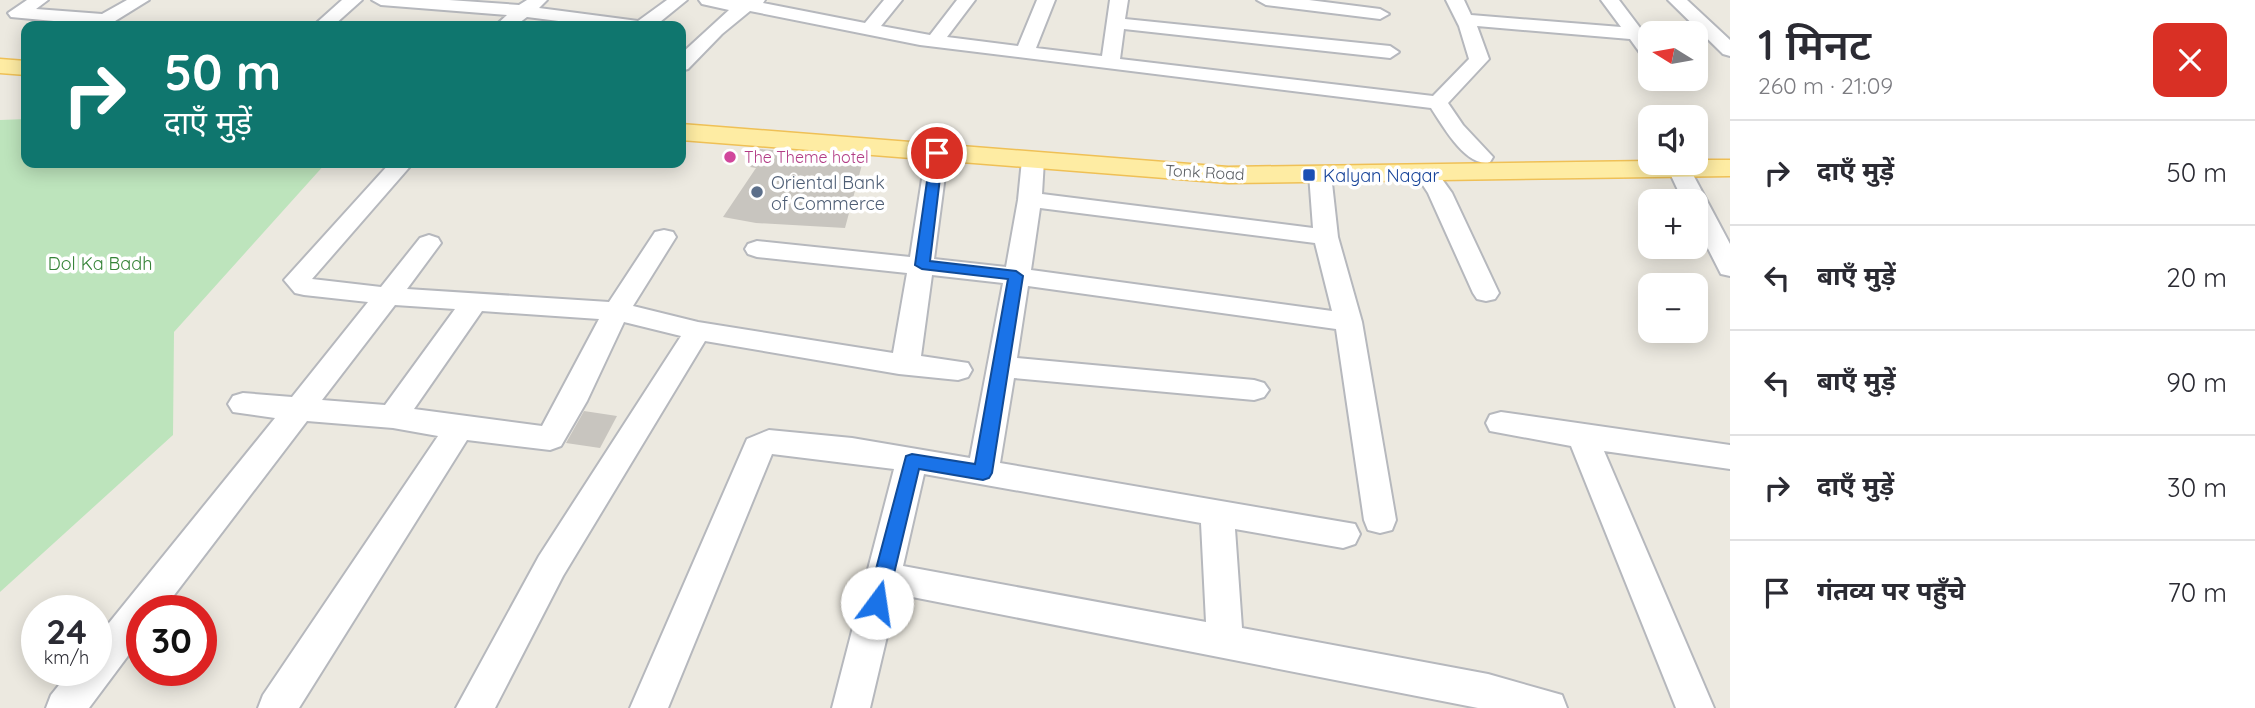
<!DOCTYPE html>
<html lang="hi">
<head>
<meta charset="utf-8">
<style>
  :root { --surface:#fff; --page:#f2f2f3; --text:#2b2b33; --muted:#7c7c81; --line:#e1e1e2 }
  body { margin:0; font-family:Quicksand,"Noto Sans Devanagari",sans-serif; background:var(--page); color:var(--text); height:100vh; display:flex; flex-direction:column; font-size:26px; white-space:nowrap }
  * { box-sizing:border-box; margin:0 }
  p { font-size:23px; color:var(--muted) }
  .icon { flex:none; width:38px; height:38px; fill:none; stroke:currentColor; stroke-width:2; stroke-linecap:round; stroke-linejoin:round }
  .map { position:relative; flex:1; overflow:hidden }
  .sheet { display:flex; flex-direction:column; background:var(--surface); width:525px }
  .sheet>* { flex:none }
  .guide { position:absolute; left:21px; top:21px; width:665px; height:147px; border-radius:14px; box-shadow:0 4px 18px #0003; background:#0f766e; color:#fff; overflow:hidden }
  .needle { width:46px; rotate:281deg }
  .controls { position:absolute; left:1638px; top:21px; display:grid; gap:14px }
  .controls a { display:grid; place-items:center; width:70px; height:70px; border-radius:14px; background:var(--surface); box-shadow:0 4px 18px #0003; font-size:35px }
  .speed { position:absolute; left:21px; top:595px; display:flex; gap:14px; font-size:35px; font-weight:700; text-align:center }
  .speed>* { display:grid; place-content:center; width:91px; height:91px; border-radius:50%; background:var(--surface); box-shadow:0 4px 18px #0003; line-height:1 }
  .speed small { font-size:18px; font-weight:400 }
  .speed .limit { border:10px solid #d22; background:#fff; color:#111 }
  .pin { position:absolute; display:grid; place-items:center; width:60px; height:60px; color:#fff; margin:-30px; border:4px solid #fff; border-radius:50%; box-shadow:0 2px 7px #0007 }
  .me { position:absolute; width:77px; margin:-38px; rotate:14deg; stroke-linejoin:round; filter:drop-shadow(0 0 5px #0008) }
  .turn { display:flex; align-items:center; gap:24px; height:147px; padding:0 28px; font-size:32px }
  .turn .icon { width:91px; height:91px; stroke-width:2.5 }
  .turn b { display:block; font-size:49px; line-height:60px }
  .round { display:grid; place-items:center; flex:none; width:74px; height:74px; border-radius:14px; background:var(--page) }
  .head { display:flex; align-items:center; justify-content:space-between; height:119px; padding:0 28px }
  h1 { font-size:42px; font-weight:600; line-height:52px }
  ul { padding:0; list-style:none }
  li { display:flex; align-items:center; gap:21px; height:105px; padding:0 28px; border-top:2px solid var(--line) }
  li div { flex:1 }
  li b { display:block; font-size:26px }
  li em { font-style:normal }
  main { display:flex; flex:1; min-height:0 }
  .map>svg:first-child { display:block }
  .green { fill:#bde4bc }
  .building { fill:#c8c5bf }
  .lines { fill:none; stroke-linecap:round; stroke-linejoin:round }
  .minor-casing { stroke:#b6b8bd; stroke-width:4 }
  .major-casing { stroke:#efc056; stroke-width:3 }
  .minor { fill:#fff; fill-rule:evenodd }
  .major { fill:#feeca3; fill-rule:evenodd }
  .route { fill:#1a73e8; stroke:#114b97; stroke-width:2 }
  .hotel-dot { fill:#d1479c; stroke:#fff; stroke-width:2.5 }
  .transit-dot { fill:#1a4fb4; stroke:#fff; stroke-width:2.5 }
  .service-dot { fill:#5c6f8a; stroke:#fff; stroke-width:2.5 }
  .labels { text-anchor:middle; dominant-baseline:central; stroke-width:7; stroke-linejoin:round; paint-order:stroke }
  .far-hotel-label { font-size:16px; fill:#b23c85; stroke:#fff; text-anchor:start }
  .far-street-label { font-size:16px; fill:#595d61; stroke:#fff }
  .transit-label { font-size:18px; fill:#164399; stroke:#fff; text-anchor:start }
  .service-label { font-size:18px; fill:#4e5e75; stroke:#fff; text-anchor:start }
  .park-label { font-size:18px; fill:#358337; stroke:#fff }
</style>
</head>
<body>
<main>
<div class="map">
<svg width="1730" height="708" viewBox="0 0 1730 708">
  <rect width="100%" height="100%" fill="#ece9e0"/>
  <path class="green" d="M26,119V163H326L174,332L173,435L0,592V120Z"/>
  <path class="building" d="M760,149L864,157L845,228L756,223L723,217L756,168L750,167Z
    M584,411L617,416L600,448L566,443Z"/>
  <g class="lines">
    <defs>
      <path id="minor" d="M27,0H48L36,9L102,14L127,0H149L107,26H85L86,24L11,17L8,13Z
        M342,0H362L333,26H313Z
        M372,0H449L519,5L527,0H547L539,8L638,21L667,0H687L655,26H598L527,17L515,26H495L507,15L381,5Z
        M699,0H765L763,3L865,23L884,0H902L881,26L930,35L957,0H975L947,37L1018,46L1037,0H1055L1036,48L1102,56L1110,0H1128L1125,19L1390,46L1399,52L1390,58L1124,29L1120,59L1433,96L1469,59L1459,26L1446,0H1464L1471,15L1621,27L1601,0H1619L1650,41V59L1643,57L1630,39L1477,26L1489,59L1448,103L1463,125L1493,157L1490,162C1466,168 1443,126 1431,108L920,45L750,11L722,34L688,69L681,71V54L729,10L702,4Z
        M1257,0H1309L1380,9L1389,14L1380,19L1266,5Z
        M1668,0H1687L1730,40V56L1723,54Z
        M937,146L945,148L948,153L934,259L1006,267L1018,200L1022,160L1025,155H1041L1044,160L1042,194L1313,228L1309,174L1312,169H1328L1331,174L1338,237L1362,322L1396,520L1392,530L1380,533L1368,530L1364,520L1336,329L1028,286L1017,358L1254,380L1264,383L1269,390L1264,397L1254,400L1014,378L1000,463L1355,524L1360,534L1355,544L1343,548L1235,529L1242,628L1488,674L1562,695L1567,708H1478L897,594L870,708H832L894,469L772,454L668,708H630L747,439L769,430L852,438L970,458L1003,283L932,275L921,356L968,363L972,370L968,377L958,380L899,374L705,341L563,576L495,708H456L539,556L681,336L624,322L587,401L561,446L550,450L467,440L299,708H258L263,695L438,436L393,428L307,421L162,611H142V637L89,708H46L51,695L71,670H96V639L275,418L233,412L228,404L233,396L243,393L292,397L368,302L304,295L295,293L284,280L390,163H413L312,279L381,287L420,238L429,235L438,238L441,243L407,289L609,302L655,232L664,230L673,232L676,237L633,306L698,322L893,353L907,273L757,257L748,254L745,249L748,244L757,241L910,257L926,153L929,148ZM1040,208L1315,243L1332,311L1031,270ZM395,305L455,309L385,405L322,400ZM482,311L599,319L542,426L414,409ZM924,474L1201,523L1206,622L903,566Z
        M1681,163L1687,164L1690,169L1730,244V276L1721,274L1696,225V201H1683L1668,169L1671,164Z
        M1426,166L1434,168L1452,193L1499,293L1495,299L1486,301L1477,299L1473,293L1428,193L1415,173L1418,168Z
        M1501,412L1730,445V469L1604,451L1714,708H1676L1571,446L1490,431L1486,423L1490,415Z"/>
      <path id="major" d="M0,59L26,61V75L0,73Z
        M681,124L1228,167L1650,161L1696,163V160H1730V176L1228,183L681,140Z"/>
    </defs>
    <use href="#minor" class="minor-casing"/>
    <use href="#major" class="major-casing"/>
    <use href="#minor" class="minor"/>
    <use href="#major" class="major"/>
  </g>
  <path class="route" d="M937,149L943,153L930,261L1016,271L1023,276L992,473L989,478L983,480L919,469L887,603L884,609L877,612L870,609L867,603L906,456L912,454L975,464L1008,279L922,269L915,265L931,153Z"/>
  <circle class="hotel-dot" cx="730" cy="157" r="7"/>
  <rect class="transit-dot" x="1302" y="168" width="14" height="14" rx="3.5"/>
  <circle class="service-dot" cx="757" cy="192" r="7"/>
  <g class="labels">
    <g class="far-hotel-label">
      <text x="744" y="157">The Theme hotel</text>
    </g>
    <g class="far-street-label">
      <text transform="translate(1205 172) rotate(3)">Tonk Road</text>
    </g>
    <g class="transit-label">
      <text x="1323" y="175">Kalyan Nagar</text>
    </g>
    <g class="service-label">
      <text x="771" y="182">Oriental Bank<tspan x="771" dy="21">of Commerce</tspan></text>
    </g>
    <g class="park-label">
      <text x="100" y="263">Dol Ka Badh</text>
    </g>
  </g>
</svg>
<div class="controls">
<a><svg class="needle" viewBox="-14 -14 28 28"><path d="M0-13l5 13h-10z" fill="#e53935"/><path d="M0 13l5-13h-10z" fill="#7c7c81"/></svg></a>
<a><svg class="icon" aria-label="sound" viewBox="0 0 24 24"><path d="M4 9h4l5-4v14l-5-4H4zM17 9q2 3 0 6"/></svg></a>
<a>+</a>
<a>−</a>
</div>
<div class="speed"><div>24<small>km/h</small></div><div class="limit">30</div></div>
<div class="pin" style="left:937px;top:153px;background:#d93025"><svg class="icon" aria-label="arrive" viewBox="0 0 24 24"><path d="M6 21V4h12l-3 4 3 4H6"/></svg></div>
<svg class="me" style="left:877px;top:603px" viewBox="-20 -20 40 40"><circle r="19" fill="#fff"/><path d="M0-13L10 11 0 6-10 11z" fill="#1a73e8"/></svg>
<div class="guide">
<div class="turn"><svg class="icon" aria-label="right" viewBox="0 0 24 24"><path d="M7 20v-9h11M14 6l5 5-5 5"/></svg><div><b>50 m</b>दाएँ मुड़ें</div></div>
</div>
</div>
<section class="sheet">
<div class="head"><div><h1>1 मिनट</h1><p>260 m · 21:09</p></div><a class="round" style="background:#d93025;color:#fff"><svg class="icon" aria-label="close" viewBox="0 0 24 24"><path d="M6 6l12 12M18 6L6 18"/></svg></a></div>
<ul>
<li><svg class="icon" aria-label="right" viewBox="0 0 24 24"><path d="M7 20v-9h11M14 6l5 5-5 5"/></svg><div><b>दाएँ मुड़ें</b></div><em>50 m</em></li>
<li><svg class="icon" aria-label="left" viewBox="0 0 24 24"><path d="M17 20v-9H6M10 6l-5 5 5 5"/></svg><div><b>बाएँ मुड़ें</b></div><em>20 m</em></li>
<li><svg class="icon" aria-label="left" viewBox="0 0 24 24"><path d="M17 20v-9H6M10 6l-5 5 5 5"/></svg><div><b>बाएँ मुड़ें</b></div><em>90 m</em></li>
<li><svg class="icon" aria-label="right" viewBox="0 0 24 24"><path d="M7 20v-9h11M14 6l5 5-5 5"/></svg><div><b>दाएँ मुड़ें</b></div><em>30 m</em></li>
<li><svg class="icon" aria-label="arrive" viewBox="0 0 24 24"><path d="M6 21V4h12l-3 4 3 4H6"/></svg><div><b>गंतव्य पर पहुँचे</b></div><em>70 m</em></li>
</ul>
</section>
</main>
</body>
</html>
